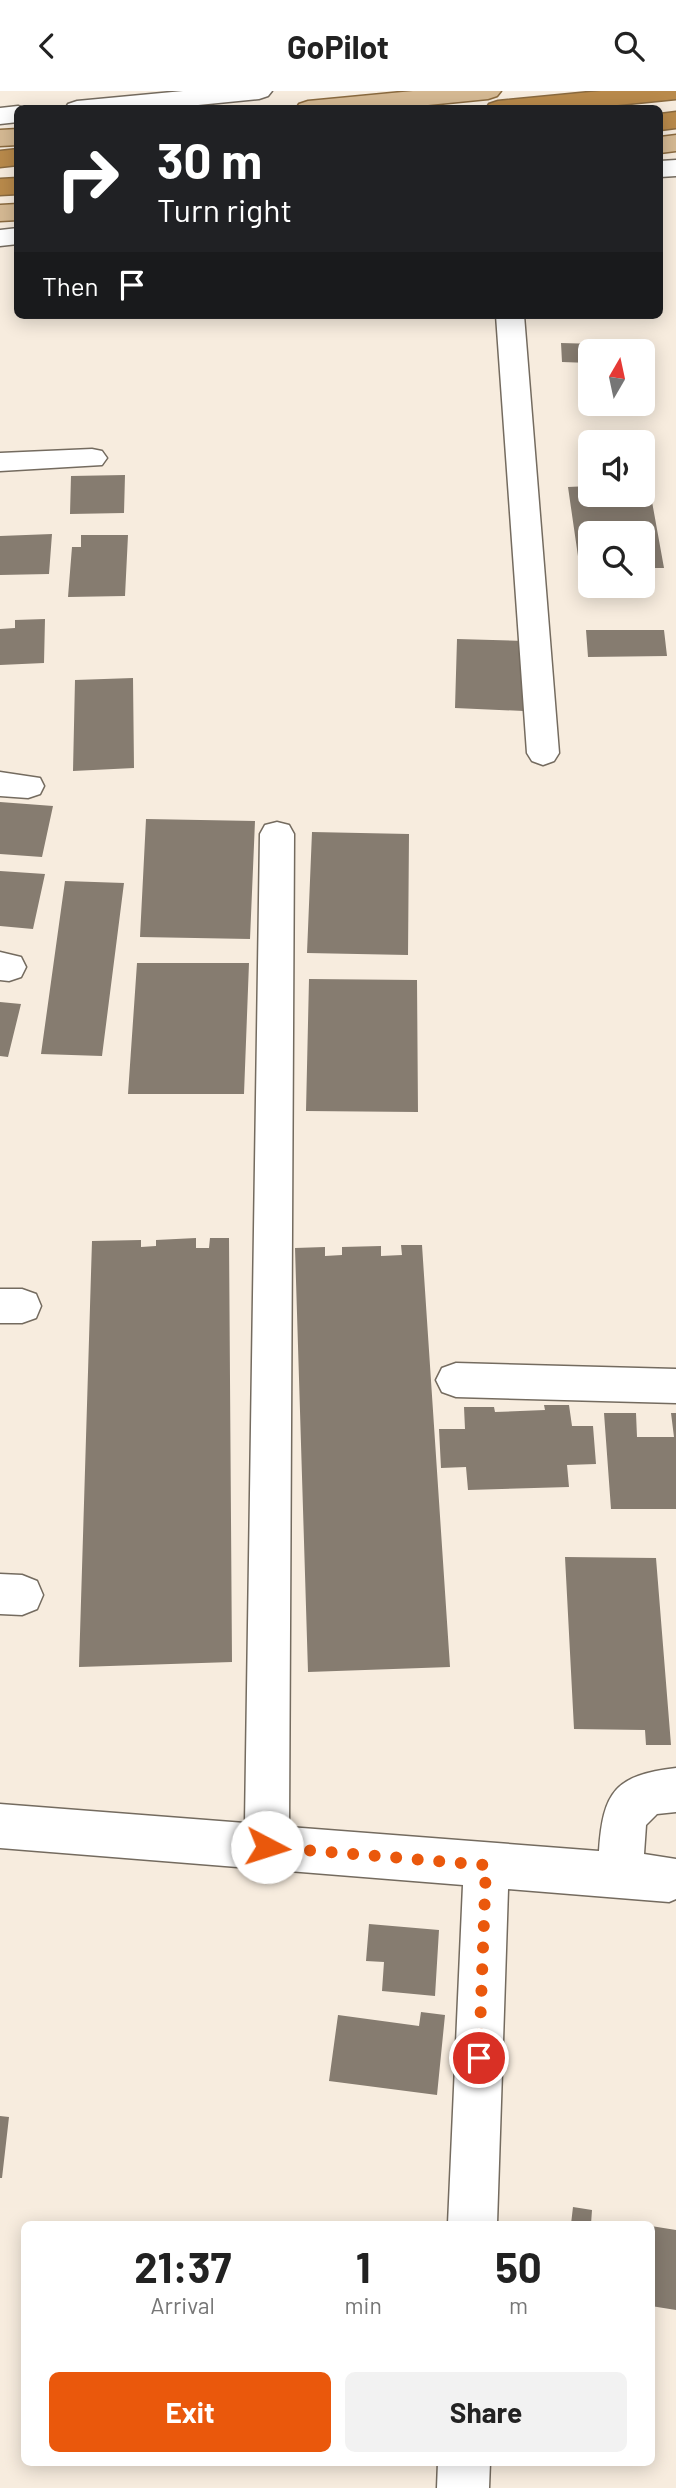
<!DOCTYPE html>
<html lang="en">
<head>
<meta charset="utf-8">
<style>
  :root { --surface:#fff; --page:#f2f2f2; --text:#222; --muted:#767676; --accent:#ea580c }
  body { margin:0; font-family:Barlow,sans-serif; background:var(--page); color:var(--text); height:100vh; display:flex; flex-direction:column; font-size:26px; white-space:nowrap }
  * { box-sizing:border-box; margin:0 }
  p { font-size:23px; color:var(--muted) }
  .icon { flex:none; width:38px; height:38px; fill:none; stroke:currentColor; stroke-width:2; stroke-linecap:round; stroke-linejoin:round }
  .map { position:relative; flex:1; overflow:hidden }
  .panel { position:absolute; left:21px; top:2130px; width:634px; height:245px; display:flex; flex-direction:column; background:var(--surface); border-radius:10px; box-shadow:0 4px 18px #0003 }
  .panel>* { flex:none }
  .guide { position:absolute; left:14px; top:14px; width:649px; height:214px; border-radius:10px; box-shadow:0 4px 18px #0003; background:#202124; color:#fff; overflow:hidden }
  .needle { width:46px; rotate:9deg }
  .tools { position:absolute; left:578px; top:248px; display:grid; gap:14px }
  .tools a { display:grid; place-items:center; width:77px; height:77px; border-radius:10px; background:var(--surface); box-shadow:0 4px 18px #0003; font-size:35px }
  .pin { position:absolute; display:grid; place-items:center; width:60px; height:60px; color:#fff; margin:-30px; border:4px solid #fff; border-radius:50%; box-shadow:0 2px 7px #0007 }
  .me { position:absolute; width:77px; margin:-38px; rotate:95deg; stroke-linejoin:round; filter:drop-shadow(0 0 5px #0008) }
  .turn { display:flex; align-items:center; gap:24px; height:147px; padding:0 28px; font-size:32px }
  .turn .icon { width:91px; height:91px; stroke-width:2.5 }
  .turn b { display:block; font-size:49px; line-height:60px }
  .then { display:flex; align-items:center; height:66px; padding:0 28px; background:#0003; gap:14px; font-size:26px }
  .eta { display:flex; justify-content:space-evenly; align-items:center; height:119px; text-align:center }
  .eta b { font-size:42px; font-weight:700; line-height:49px }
  .primary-button { display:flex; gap:14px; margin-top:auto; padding:14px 28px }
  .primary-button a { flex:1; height:80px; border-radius:10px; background:var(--accent); color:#fff; font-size:28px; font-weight:700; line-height:80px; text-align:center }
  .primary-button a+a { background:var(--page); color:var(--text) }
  header { display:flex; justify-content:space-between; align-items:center; height:91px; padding:0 28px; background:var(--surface); font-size:32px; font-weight:700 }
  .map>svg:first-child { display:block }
  .building { fill:#867c70 }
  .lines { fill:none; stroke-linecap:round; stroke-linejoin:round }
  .minor-casing { stroke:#746b5f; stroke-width:3 }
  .tertiary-casing { stroke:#746b5f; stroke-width:3 }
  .primary-casing { stroke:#8a6a3f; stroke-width:3 }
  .motorway-casing { stroke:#8a6a3f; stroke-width:3 }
  .minor { fill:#fff; fill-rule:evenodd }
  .tertiary { fill:#fff; fill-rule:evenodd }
  .primary { fill:#d5b993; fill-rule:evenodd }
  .motorway { fill:#b98a4b; fill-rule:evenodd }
  .route { stroke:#ea580c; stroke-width:12; stroke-dasharray:0 21.6 }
</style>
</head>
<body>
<header><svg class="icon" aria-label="back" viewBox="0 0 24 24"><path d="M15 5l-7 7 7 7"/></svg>GoPilot<svg class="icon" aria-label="search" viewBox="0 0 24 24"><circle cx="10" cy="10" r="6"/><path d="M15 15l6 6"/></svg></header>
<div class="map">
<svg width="676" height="2397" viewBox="0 0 676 2397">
  <rect width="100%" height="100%" fill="#f7ecde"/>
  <path class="building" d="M561,252L634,254L635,261H590V272L562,271Z
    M125,384L124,422L70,423L71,385Z
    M642,394H649L664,477H642V443H590V479H580L568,396L590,395V404H642Z
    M52,443L49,483L0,484V445Z
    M81,444H128L125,505L68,506L72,456H81Z
    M45,528L44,572L0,574V538L15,537V529Z
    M586,539H664L667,565L588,566Z
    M457,548L525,550L524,620L455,617Z
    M133,587L134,677L73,680L75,589Z
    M0,711L53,715L42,766L0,763Z
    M146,728L255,730L250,848L140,846Z
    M312,741L409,743L408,864L307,862Z
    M0,780L45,783L33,838L0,835Z
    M65,790L124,792L102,965L41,963Z
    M137,872H249L244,1003H128Z
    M309,888L417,889L418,1021L306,1020Z
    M0,911L21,913L8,966L0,965Z
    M196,1147V1157H209L210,1147H229L232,1571L79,1576L92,1150L141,1149V1156L156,1155V1149Z
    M401,1154H422L450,1576L308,1581L295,1157L325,1156V1165L342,1164V1156L381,1155V1165L402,1164Z
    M544,1314H569L572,1335H593L596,1373L567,1374L569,1396L468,1399L466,1376L441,1377L439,1338H465L464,1316H494L495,1321L545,1319Z
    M604,1322H636L637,1346H674L671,1322H676V1418H611Z
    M565,1466L656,1467L671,1654H646L645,1639L574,1638Z
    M369,1833L439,1839L435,1905L382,1900L384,1871L366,1870Z
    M421,1921L445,1924L437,2004L329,1990L338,1924L419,1935Z
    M0,2025L9,2026L2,2087H0Z
    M573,2116L592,2119L591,2133H571Z
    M651,2135L676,2139V2219L651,2215Z"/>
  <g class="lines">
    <defs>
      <path id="minor" d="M496,224H524L559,662L554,670L543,674L532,670L527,662Z
        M92,358L102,360L107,367L102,374L0,380V362Z
        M0,681L40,687L44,695L40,703L28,707L0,705Z
        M277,731L289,734L294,743L289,1736L599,1760C603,1701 615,1684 676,1677V1721L657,1723L646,1734L644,1763L676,1768V1808L669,1811L508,1798L497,2133H448L463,1794L0,1757V1713L245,1732L260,743L265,734Z
        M0,861L21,866L26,876L21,886L9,890L0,889Z
        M0,1198H22L36,1203L41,1215L36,1227L22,1232H0Z
        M456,1272L676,1278V1312L456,1306L442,1301L436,1289L442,1277Z
        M0,1483L22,1484L37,1490L43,1504L37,1518L22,1524L0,1523Z
        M438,2371H490L489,2397H437Z"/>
      <path id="tertiary" d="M183,0H272L268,5L259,8L158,18H65L68,13L77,10Z
        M18,15L26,18H18V31L0,33V17Z
        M676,69V85L660,86V70Z
        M18,137V153L0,155V139Z"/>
      <path id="primary" d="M413,0H501L497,5L488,8L388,18H296L299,13L308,10Z
        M18,38V54L0,55V39Z
        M676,44V60L660,62V46Z
        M18,113V129L0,130V114Z"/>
      <path id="motorway" d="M601,0H676V8L578,18H486L489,13L498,10Z
        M676,21V37L660,39V23Z
        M18,58V74L0,76V60Z
        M18,87V103L0,104V88Z"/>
    </defs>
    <use href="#minor" class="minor-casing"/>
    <use href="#tertiary" class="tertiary-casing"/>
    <use href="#primary" class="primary-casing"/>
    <use href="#motorway" class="motorway-casing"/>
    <use href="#minor" class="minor"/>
    <use href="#tertiary" class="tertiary"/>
    <use href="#primary" class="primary"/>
    <use href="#motorway" class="motorway"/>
  </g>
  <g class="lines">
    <path class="route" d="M267,1756L486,1774L479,1967"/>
  </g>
</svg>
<div class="tools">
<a><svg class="needle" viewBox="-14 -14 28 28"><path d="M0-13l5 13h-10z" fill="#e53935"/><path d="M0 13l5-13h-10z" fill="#767676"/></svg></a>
<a><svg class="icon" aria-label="sound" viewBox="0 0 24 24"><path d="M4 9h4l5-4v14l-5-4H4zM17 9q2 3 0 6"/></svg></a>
<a><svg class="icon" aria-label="search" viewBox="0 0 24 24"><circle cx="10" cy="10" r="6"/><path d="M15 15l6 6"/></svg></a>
</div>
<div class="pin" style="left:479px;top:1967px;background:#d93025"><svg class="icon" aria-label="arrive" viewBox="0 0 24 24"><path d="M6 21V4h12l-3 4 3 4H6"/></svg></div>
<svg class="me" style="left:267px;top:1756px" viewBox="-20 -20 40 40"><circle r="19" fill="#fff"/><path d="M0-13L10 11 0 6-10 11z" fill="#ea580c"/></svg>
<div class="guide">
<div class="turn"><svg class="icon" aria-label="right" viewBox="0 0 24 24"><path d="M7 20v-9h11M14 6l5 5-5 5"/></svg><div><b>30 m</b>Turn right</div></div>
<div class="then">Then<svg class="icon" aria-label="arrive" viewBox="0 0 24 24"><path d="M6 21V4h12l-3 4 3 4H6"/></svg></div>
</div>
<section class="panel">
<div class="eta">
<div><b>21:37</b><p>Arrival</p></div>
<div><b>1</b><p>min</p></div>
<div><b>50</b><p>m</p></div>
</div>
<div class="primary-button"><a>Exit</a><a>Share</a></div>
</section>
</div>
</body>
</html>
